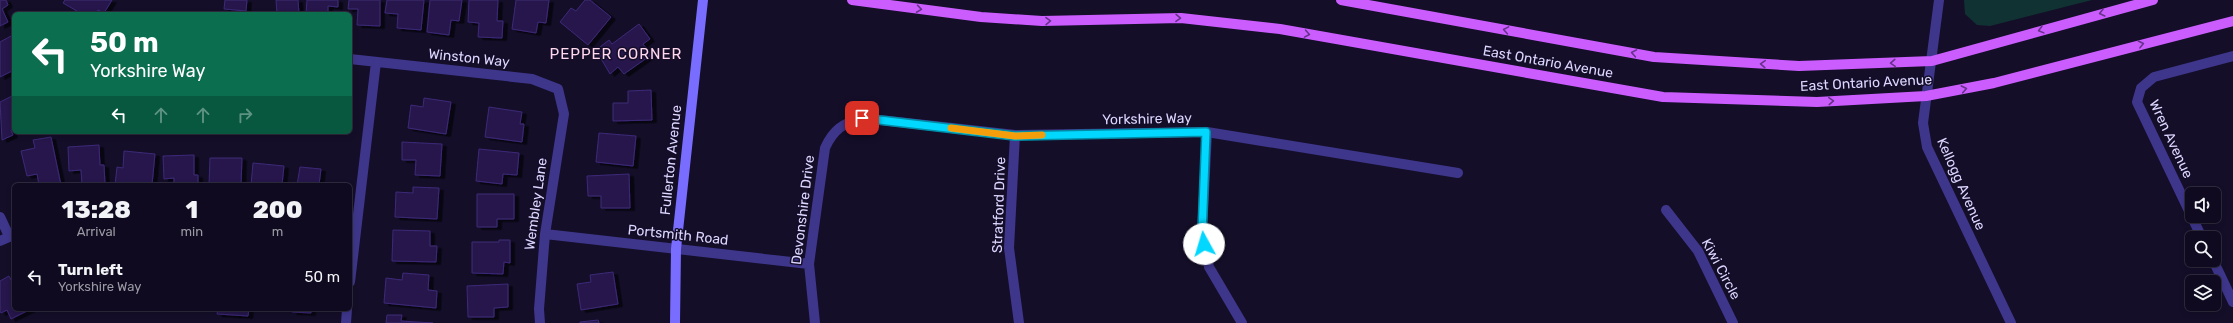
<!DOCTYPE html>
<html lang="en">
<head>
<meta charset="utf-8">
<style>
  :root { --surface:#0f0a1f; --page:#1d182c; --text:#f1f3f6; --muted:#9b9aa4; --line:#2f2b3d }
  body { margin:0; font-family:Rubik,sans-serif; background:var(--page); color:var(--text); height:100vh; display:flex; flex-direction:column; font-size:15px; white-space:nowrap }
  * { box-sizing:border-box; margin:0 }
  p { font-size:13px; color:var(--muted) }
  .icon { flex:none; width:22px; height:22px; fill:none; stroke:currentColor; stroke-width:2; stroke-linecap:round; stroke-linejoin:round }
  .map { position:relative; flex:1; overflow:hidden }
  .drawer { position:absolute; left:12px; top:183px; width:340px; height:128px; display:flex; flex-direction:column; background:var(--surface); border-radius:6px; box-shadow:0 2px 6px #0003,0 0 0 1px var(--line) }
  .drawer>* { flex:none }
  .hud { position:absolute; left:12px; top:12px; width:340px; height:122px; border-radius:6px; box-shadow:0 2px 6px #0003,0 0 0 1px var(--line); background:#0b6e4f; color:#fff; overflow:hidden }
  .tools { position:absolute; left:2185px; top:187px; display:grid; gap:8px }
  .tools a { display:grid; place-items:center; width:36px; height:36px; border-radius:6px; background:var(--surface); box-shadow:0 2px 6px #0003,0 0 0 1px var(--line); font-size:20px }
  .pin { position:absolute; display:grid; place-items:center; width:34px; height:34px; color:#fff; margin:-17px; border-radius:8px; box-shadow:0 2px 6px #0006 }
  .me { position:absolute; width:44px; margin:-22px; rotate:354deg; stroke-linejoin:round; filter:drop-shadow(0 0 3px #0008) }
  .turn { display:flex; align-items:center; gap:14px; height:84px; padding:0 12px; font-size:18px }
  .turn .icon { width:52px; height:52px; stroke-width:2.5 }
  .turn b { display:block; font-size:28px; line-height:34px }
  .lanes { display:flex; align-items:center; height:38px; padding:0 12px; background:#0003; justify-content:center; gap:20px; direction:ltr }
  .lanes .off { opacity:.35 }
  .eta { display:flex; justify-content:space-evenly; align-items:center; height:68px; text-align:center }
  .eta b { font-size:24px; font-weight:800; line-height:28px }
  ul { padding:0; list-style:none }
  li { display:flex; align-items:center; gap:12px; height:52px; padding:0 12px }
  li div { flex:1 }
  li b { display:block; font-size:15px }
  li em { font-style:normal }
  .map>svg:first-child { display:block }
  .green { fill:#113233 }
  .building { fill:#26194b; stroke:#3d2978; filter:url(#shadow) }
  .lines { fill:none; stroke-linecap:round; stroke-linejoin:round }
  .minor { stroke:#3e368b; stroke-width:10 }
  .tertiary { stroke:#3e368b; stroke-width:10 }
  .secondary { stroke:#786dff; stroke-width:10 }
  .primary { stroke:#cb5dff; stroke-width:10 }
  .oneway { stroke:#663289 }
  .route-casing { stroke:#018ca6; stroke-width:10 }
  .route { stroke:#02d7ff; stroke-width:7 }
  .slow { stroke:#f59e0b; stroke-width:7 }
  .labels { text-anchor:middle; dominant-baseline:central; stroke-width:3; stroke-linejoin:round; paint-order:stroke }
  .street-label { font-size:14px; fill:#ddd6ff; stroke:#140e29 }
  .neighbourhood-label { font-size:15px; letter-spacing:1px; fill:#ffd8ee; stroke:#140e29 }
</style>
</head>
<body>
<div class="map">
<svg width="2233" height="323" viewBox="0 0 2233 323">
  <defs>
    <filter id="shadow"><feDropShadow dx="4.5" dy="2.5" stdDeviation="0" flood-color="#0009"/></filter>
  </defs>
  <rect width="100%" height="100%" fill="#140e29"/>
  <path class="green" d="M1964,0H2092L1990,26L1977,25L1965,14Z"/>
  <path class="building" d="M0,0H6L8,5L2,9L8,22L0,26Z
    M65,0H112L104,13L98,10L95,14H82L63,3Z
    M225,0H247L246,11L224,9Z
    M276,0H298L299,14H277Z
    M307,0H338V7L328,6V14H306Z
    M349,0H380V26L357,25L358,9H348Z
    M387,0H424L421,30L397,28L398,14L385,13Z
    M430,0H462L459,21L451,20L449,35L427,32Z
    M469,0H498L497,21H503L502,38L478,37L479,23L468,22Z
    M516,0H549L546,23L538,22L536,33L512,29Z
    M585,0H590L611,17L588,45L560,22L571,8L576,11Z
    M639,24L650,39L643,44L651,55L624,74L618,67L610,74L596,50L609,40L612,44Z
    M11,36L14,43V70L0,77V42Z
    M651,90L652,120L613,121V103H628V91Z
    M14,95V129L11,130L13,135L2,140L0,102Z
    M424,98L451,102L446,134L408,128L411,105L423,107Z
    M489,107L522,112L520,124H524L522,142L485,137Z
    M599,133L636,136L633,166L596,162Z
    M51,137L61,185H39L37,174L27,176L21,151L35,148L33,140Z
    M402,142L442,144L440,176L415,175L416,160H402Z
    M99,145L100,165H104L105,184L82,185L81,170L69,171L68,147Z
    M479,149L519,153L517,175L503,174L502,184L476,181Z
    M124,151L155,154L152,185H115L117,167L123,168Z
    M194,155V175H198V185H174V178L164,179L163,156Z
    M210,158H242L241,185H209Z
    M253,163L284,166L282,185H251Z
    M300,167L321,169L319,185H297Z
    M629,174L630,208H601V196H588L587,176Z
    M413,187L439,188L437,219L395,217L396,192L413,193Z
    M477,194H514V219H497V227H477Z
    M393,230L430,231V246H437L436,262L392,261Z
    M499,240H510V263L504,262L503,274L472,273V242H499Z
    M613,272L618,304L581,310L577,284L591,282L590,275Z
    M403,273L429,275L428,290L437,291L436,308L384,303L386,278L402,280Z
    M9,276L14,285V309H31L11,319L7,310L1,313L0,311V281Z
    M508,284V307L494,308V317H468L467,286Z
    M218,309H249L248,316L217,314Z
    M293,309H311V313L292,312Z
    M387,315H402L401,321L433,323H386Z
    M598,320L599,323H580V322Z"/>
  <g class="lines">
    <path class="minor" d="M350,59L532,79L558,89L564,114L545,234L539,309L540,323
      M1207,132L1202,233L1209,267L1242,323
      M1015,135L1009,248L1019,323
      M1666,210L1698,251L1733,323
      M0,217L9,236
      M545,234L809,264
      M2202,238L2137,102L2141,88L2154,77L2233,56
      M0,241L14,235
      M2213,260L2233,302
      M350,282L376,62
      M346,323L347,309
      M815,323L809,264L825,148C833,130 843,123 862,118L1015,135L1207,132L1458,173"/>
    <path class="tertiary" d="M1939,0L1923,123L1927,147L2011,323"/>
    <path class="secondary" d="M675,323L676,249L703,0"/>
    <path class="primary" d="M852,0L981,17L1042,21L1181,18L1280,29L1663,97L1817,102L1926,96L1994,83L2233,21
      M1341,0L1654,57L1799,66L1932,61L2153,0"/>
  </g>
  <defs><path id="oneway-chevron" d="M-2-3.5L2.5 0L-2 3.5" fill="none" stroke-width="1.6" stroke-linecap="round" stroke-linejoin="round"/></defs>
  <g class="oneway">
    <use href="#oneway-chevron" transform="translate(919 9) rotate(8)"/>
    <use href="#oneway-chevron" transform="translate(2102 13) rotate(166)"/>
    <use href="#oneway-chevron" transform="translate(1178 18) rotate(1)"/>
    <use href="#oneway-chevron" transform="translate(1048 21) rotate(-1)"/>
    <use href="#oneway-chevron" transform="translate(1506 30) rotate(-170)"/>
    <use href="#oneway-chevron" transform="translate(2041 30) rotate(165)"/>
    <use href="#oneway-chevron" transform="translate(1307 34) rotate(10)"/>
    <use href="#oneway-chevron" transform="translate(2141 44) rotate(-14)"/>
    <use href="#oneway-chevron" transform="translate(1634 53) rotate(-170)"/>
    <use href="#oneway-chevron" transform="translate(1893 63) rotate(177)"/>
    <use href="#oneway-chevron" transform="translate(1763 64) rotate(-177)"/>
    <use href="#oneway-chevron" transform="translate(1964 89) rotate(-11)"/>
    <use href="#oneway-chevron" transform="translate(1831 101) rotate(-3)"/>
  </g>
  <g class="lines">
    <defs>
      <path id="route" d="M862,118L1015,136L1206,132L1202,233L1204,244"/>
    </defs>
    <use href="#route" class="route-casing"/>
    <use href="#route" class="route"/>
    <path class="slow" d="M951,128L1015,136L1042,135"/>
  </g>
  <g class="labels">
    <g class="street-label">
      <text transform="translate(469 58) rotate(6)">Winston Way</text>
      <text transform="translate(1548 62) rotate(10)">East Ontario Avenue</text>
      <text transform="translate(1866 83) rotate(-3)">East Ontario Avenue</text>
      <text transform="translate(1147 119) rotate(-1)">Yorkshire Way</text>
      <text transform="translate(2171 139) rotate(65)">Wren Avenue</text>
      <text transform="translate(671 160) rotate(-84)">Fullerton Avenue</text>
      <text transform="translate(1961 184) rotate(66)">Kellogg Avenue</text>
      <text transform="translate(536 204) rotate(-82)">Wembley Lane</text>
      <text transform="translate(999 205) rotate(-88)">Stratford Drive</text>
      <text transform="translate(803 210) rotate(-83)">Devonshire Drive</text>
      <text transform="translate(678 235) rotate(6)">Portsmith Road</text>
      <text transform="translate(1721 269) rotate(62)">Kiwi Circle</text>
    </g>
    <g class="neighbourhood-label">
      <text x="616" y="54">PEPPER CORNER</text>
    </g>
  </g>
</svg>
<div class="tools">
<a><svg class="icon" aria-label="sound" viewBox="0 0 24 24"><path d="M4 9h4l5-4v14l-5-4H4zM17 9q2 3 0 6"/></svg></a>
<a><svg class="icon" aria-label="search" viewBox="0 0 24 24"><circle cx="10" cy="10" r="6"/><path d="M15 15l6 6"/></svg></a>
<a><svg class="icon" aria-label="layers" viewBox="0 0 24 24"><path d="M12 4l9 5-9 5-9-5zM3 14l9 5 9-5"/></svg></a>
</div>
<div class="pin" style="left:862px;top:118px;background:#d93025"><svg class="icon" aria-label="arrive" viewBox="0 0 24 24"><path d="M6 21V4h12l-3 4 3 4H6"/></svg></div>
<svg class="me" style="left:1204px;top:244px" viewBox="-20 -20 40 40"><circle r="19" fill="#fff"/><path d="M0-13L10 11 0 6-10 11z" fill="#02d7ff"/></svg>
<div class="hud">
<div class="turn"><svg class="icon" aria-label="left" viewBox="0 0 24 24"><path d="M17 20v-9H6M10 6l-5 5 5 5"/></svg><div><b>50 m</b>Yorkshire Way</div></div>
<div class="lanes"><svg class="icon" aria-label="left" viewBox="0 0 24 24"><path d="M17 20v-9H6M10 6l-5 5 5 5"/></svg><svg class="icon off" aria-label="ahead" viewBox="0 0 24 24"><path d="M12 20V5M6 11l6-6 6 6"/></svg><svg class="icon off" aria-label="ahead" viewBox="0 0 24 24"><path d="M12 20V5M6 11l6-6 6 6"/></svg><svg class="icon off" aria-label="right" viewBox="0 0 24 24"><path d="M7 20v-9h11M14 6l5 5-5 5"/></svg></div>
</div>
<section class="drawer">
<div class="eta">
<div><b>13:28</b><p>Arrival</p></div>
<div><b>1</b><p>min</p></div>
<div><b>200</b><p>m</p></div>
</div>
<ul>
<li><svg class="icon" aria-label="left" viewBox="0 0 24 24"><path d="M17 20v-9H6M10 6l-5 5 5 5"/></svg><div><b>Turn left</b><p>Yorkshire Way</p></div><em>50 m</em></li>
</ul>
</section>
</div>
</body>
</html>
